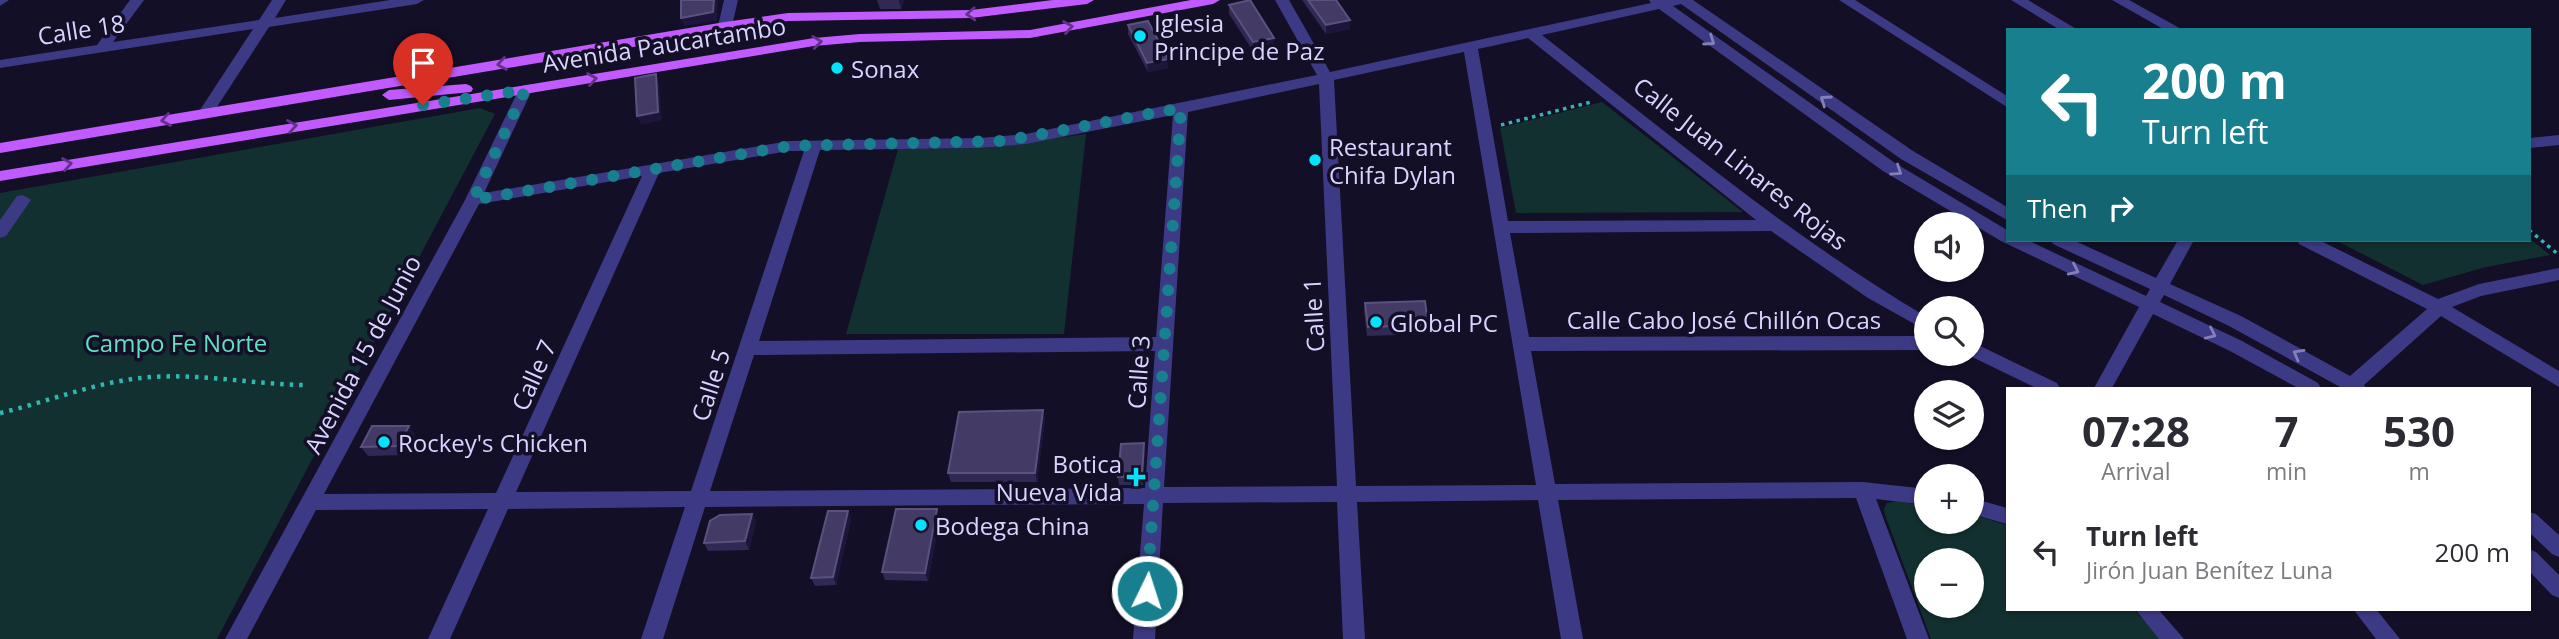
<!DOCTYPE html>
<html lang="en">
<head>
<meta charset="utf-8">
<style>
  :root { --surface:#fff; --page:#f7f7f7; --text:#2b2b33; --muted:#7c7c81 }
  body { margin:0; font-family:"Open Sans",sans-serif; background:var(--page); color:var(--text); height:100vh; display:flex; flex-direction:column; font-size:26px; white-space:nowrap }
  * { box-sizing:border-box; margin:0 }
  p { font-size:23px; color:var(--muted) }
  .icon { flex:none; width:38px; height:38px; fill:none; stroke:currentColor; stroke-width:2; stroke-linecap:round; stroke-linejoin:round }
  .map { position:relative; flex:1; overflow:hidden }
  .sheet { position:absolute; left:2006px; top:387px; width:525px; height:224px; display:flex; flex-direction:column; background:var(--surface); border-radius:0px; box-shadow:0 2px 5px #0004 }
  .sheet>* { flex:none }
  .guide { position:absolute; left:2006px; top:28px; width:525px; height:214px; border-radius:0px; box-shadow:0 2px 5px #0004; background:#187f8f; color:#fff; overflow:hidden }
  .fabs { position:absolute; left:1914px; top:212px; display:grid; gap:14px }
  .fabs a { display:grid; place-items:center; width:70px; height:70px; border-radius:50%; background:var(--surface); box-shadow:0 2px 5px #0004; font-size:35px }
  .pin { position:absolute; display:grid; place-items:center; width:60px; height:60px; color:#fff; margin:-72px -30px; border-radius:50% 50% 50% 0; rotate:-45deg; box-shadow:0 0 7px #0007 }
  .pin .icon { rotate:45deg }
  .me { position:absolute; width:77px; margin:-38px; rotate:4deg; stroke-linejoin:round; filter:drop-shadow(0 0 5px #0008) }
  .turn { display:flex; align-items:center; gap:24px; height:147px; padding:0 21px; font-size:32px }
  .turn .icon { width:91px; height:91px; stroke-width:2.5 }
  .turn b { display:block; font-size:49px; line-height:60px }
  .then { display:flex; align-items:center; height:66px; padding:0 21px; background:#0003; gap:14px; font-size:26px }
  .eta { display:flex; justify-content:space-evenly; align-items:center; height:119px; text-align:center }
  .eta b { font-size:42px; font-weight:700; line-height:49px }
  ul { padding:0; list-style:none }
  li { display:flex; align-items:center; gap:21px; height:91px; padding:0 21px }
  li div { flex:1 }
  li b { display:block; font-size:26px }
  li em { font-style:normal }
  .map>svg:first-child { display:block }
  .green { fill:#12302f; fill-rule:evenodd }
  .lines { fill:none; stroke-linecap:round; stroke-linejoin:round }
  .path-far1 { stroke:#2fb8b0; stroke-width:3.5; stroke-dasharray:3.5 4.5; stroke-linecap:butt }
  .path { stroke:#2fb8b0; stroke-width:4.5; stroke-dasharray:3.5 6; stroke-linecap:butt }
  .minor { fill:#3d3a85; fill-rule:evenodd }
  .major { fill:#c25bff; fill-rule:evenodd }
  .wall { fill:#312854 }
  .shaded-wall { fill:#1d163a }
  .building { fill:#433a66; stroke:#5a527e; stroke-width:2 }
  .oneway { stroke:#623188 }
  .oneway2 { stroke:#837fbc }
  .route { stroke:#187f8f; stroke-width:12; stroke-dasharray:0 21.6 }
  .poi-dot { fill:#00e5ff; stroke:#130f26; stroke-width:2.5 }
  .labels { text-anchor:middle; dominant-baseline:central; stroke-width:7; stroke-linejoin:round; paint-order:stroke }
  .poi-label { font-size:24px; fill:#d9d4ff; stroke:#130f26; text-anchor:start }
  .street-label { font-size:24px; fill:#d9d4ff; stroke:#130f26 }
  .park-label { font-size:24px; fill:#5fe0c0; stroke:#130f26 }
</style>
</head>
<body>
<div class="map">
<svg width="2559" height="639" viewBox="0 0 2559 639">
  <rect width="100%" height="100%" fill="#130f26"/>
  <path class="green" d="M1602,102L1743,212L1516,213L1500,128Z
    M480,108L495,114L217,639H0V193Z
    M1086,134L1064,334H846L898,149L983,148Z
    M2529,238L2550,255L2486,267L2423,285L2335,240Z
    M1896,501L1927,506V522H1972V514L2007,525V609H2133L2162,639H1931L1885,515L1884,509L1887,503ZM1927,560H1972V606H1927Z"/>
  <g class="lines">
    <path class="path-far1" d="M1501,125L1591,102
      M2529,230L2559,255"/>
    <path class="path" d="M0,413C47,402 93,383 141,378C195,372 249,384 303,385"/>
    <path class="minor" d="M0,0H9L0,6Z
      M130,0H144L113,42L259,20L272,0H286L275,18L390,0H424L417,4L269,27L211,116L206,118L198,113L253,29L0,68V60L97,45Z
      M724,0H738L732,26L725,30L718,26Z
      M1275,0H1289L1330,72L1651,3L1649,0H1693L1913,151L2007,207V220L1901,159L1681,4L1673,6L1895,163L2007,230V240H2027L2146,296L2150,289L2053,244L2051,240H2073L2156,278L2178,240H2194L2170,284L2241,316L2350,376L2427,309L2299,244L2297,240H2319L2438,299L2479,284L2559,268V280L2481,296L2452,307L2559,371V387L2441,316L2364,385L2366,388H2342L2229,326L2164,295L2160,302L2242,341L2318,383L2321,388H2298L2230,351L2153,314L2112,388H2094L2139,307L2001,241L1883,171L1659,9L1542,35C1668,133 1789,236 1927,317V331L1868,298L1771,231L1510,233L1529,337L1927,336V350L1531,351L1555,484L1863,482L1927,489V505L1876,499L1929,639H1907L1856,498L1558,500L1583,639H1561L1538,500L1357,502L1365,639H1343L1337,502L1163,503L1155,639H1133L1144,504L705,507L663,639H641L685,507L508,509L450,639H428L488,509L316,510L247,639H225L465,200L520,87L525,85L532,90L484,193L789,141L980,138L1026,134L1317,75ZM1528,38L1756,220L1508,221L1478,49ZM1464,52L1536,485L1356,486L1334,80ZM1319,84L1337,486L1164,487L1188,112ZM1173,115L1156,337L759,341L820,150L980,148L1026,144ZM789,151H804L691,491L516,492L659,173ZM642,176L496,493L324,494L479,204ZM1155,351L1145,488L710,491L754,355Z
      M1839,0H1855L2007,96V107Z
      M2011,0H2028L2078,30H2060Z
      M2112,0H2129L2183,30H2165Z
      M2559,135V145L2529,148V138Z
      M23,195L31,200L6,236L0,238V220L17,196Z
      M1972,342L2057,383L2060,388H2036L1966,354H1972Z
      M1972,498L2007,508V524L1972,514Z
      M2529,512L2536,514L2559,535V557L2552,554L2529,532Z
      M2529,549L2536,552L2559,575V598L2552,595L2529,571Z
      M2135,609H2158L2184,639H2159Z
      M2353,609H2376L2400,639H2376Z"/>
    <path class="major" d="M1053,0H1094L1087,4L971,18L788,21L0,153V143L725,22L788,13L971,10Z
      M1191,0H1220L1213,4L1030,38L860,42L814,46L0,181V171L814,38L860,34L1030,30Z
      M466,84L471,86L473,89L471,92L389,100L382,95L389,90Z"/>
  </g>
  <path class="wall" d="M877,0H904L901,9H880Z
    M1302,0H1336L1350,29L1326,34Z
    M1229,5L1274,46L1253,51L1229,14Z
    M1128,25L1168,59V68L1148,72L1128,34Z
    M1365,303L1428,325L1427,334L1367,336L1364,311Z
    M1043,410L1045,419L1037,482H951L948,473Z
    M415,434L405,455L368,456L361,447Z
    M1145,452L1143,485H1119L1118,477Z
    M848,511L851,519L836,585L815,586L811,578Z
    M752,514L756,522L749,550L708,551L704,543Z
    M940,518L928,581L885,580L882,572Z"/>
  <path class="shaded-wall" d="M714,0H718L717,21L684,26L681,18Z
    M899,0H904L901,9Z
    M1350,20V29L1326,34V25Z
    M1274,38V46L1253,51V42Z
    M1168,59V68L1148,72L1147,63Z
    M656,74L659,83L662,120L641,125L637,116Z
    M1043,410L1045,419L1037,482L1035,473Z
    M409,426L415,434L405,455L398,446Z
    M1144,443L1145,452L1143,485L1142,476Z
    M937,509L940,518L928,581L925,573Z
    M848,511L851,519L836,585L833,577Z
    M752,514L756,522L749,550L745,541Z"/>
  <path class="building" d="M681,0H714L713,12L681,18Z
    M1250,0L1274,38L1253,42L1229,5Z
    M1308,0H1336L1350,20L1326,25Z
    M1148,21L1168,59L1147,63L1128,25Z
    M656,74L658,112L637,116L635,78Z
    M1425,301L1428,325L1368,327L1365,303Z
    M1043,410L1035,473H948L959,412Z
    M372,426H409L398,446L361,447Z
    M1144,443L1142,476L1118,477L1121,444Z
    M896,509H937L925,573L882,572Z
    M828,511H848L833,577L811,578Z
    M752,514L745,541L704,543L710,521L720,515Z"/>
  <defs><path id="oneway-chevron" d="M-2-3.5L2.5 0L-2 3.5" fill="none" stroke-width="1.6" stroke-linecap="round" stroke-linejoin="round" transform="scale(1.75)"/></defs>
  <g class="oneway">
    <use href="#oneway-chevron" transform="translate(971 14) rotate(177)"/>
    <use href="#oneway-chevron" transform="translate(1068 27) rotate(-10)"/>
    <use href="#oneway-chevron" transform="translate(817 42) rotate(-7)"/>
    <use href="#oneway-chevron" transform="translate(502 64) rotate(170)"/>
    <use href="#oneway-chevron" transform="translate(592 79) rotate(-9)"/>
    <use href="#oneway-chevron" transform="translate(166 120) rotate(171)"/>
    <use href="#oneway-chevron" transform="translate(292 126) rotate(-10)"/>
    <use href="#oneway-chevron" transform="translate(67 164) rotate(-10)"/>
  </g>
  <g class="oneway2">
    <use href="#oneway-chevron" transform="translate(1710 41) rotate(35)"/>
    <use href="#oneway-chevron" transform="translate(1825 100) rotate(-145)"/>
    <use href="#oneway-chevron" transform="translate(1897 171) rotate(34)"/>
    <use href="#oneway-chevron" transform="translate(2074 270) rotate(25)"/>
    <use href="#oneway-chevron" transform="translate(2211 334) rotate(25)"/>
    <use href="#oneway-chevron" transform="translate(2298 354) rotate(-151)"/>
  </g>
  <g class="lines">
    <path class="route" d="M423,105L525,90L473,200L789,146L1004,141L1181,108L1147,591"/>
  </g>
  <g class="poi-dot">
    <circle cx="1140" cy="36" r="7"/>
    <circle cx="837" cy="68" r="7"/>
    <circle cx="1315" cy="160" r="7"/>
    <circle cx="1376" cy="322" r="7"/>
    <circle cx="384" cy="442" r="7"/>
    <path d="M1132.5 466.5h7v7h7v7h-7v7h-7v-7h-7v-7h7z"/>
    <circle cx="921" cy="525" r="7"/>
  </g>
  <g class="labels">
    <g class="poi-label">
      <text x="1154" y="22">Iglesia<tspan x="1154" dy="28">Principe de Paz</tspan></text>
      <text x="851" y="68">Sonax</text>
      <text x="1329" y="146">Restaurant<tspan x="1329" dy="28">Chifa Dylan</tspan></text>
      <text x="1390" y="322">Global PC</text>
      <text x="398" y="442">Rockey's Chicken</text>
      <text x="1122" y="463" text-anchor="end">Botica<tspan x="1122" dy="28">Nueva Vida</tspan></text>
      <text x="935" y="525">Bodega China</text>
    </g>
    <g class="street-label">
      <text transform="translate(81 29) rotate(-9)">Calle 18</text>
      <text transform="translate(664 44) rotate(-9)">Avenida Paucartambo</text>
      <text transform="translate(1741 163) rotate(38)">Calle Juan Linares Rojas</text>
      <text transform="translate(1313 315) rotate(-93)">Calle 1</text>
      <text x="1724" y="319">Calle Cabo José Chillón Ocas</text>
      <text transform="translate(362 354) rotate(-62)">Avenida 15 de Junio</text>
      <text transform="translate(1138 372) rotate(-86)">Calle 3</text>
      <text transform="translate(533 375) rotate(-66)">Calle 7</text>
      <text transform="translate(710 385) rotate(-72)">Calle 5</text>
    </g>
    <g class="park-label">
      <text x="176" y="342">Campo Fe Norte</text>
    </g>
  </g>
</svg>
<div class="fabs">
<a><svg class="icon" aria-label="sound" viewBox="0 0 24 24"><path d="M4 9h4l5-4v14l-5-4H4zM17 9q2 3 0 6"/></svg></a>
<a><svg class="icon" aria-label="search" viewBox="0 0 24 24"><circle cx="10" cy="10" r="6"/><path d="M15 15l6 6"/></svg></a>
<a><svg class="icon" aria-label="layers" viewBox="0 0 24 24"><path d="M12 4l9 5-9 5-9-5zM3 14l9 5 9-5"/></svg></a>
<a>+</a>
<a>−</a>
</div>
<div class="pin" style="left:423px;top:105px;background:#d93025"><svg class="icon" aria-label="arrive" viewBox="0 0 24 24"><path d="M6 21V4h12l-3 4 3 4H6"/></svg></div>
<svg class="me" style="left:1147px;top:591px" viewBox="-20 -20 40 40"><circle r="17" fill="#187f8f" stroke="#fff" stroke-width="3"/><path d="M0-11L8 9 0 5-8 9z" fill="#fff"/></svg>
<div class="guide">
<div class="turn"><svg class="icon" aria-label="left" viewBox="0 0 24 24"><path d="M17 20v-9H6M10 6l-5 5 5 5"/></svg><div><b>200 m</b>Turn left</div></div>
<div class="then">Then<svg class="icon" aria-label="right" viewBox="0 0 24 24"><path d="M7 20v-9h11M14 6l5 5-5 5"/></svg></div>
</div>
<section class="sheet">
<div class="eta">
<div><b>07:28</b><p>Arrival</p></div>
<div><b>7</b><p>min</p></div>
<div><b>530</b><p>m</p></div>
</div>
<ul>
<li><svg class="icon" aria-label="left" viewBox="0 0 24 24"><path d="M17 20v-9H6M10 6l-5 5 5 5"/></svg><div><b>Turn left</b><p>Jirón Juan Benítez Luna</p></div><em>200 m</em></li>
</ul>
</section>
</div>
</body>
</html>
